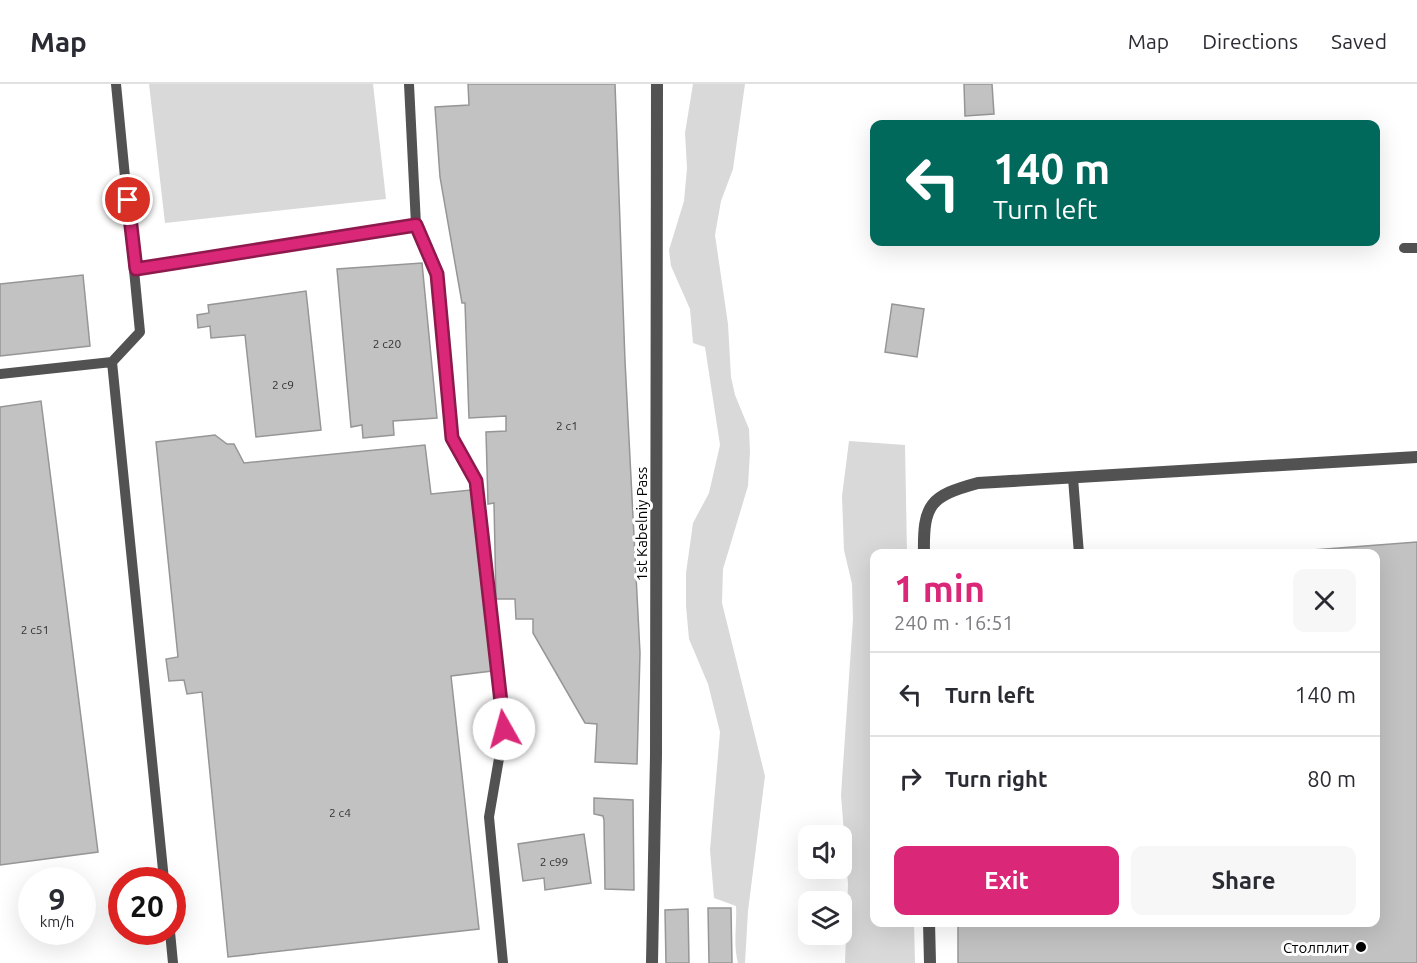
<!DOCTYPE html>
<html lang="en">
<head>
<meta charset="utf-8">
<style>
  :root { --surface:#fff; --page:#f7f7f7; --text:#2b2b33; --muted:#7c7c81; --line:#e1e1e2; --accent:#db2777 }
  body { margin:0; font-family:Ubuntu,sans-serif; background:var(--page); color:var(--text); height:100vh; display:flex; flex-direction:column; font-size:22px; white-space:nowrap }
  * { box-sizing:border-box; margin:0 }
  p { font-size:20px; color:var(--muted) }
  .icon { flex:none; width:33px; height:33px; fill:none; stroke:currentColor; stroke-width:2; stroke-linecap:round; stroke-linejoin:round }
  .map { position:relative; flex:1; overflow:hidden }
  .sheet { position:absolute; left:870px; top:465px; width:510px; height:378px; display:flex; flex-direction:column; background:var(--surface); border-radius:12px; box-shadow:0 6px 24px #0002 }
  .sheet>* { flex:none }
  .top-card { position:absolute; left:870px; top:36px; width:510px; height:126px; border-radius:12px; box-shadow:0 6px 24px #0002; background:#00695c; color:#fff; overflow:hidden }
  .controls { position:absolute; left:798px; top:741px; display:grid; gap:12px }
  .controls a { display:grid; place-items:center; width:54px; height:54px; border-radius:12px; background:var(--surface); box-shadow:0 6px 24px #0002; font-size:30px }
  .speed { position:absolute; left:18px; top:783px; display:flex; gap:12px; font-size:30px; font-weight:700; text-align:center }
  .speed>* { display:grid; place-content:center; width:78px; height:78px; border-radius:50%; background:var(--surface); box-shadow:0 6px 24px #0002; line-height:1 }
  .speed small { font-size:15px; font-weight:400 }
  .speed .limit { border:9px solid #d22; background:#fff; color:#111 }
  .pin { position:absolute; display:grid; place-items:center; width:51px; height:51px; color:#fff; margin:-26px; border:3px solid #fff; border-radius:50%; box-shadow:0 2px 6px #0007 }
  .me { position:absolute; width:66px; margin:-33px; rotate:353deg; stroke-linejoin:round; filter:drop-shadow(0 0 4px #0008) }
  .turn { display:flex; align-items:center; gap:21px; height:126px; padding:0 24px; font-size:27px }
  .turn .icon { width:78px; height:78px; stroke-width:2.5 }
  .turn b { display:block; font-size:42px; line-height:51px }
  .round { display:grid; place-items:center; flex:none; width:63px; height:63px; border-radius:12px; background:var(--page) }
  .headline { display:flex; align-items:center; justify-content:space-between; height:102px; padding:0 24px }
  h1 { font-size:36px; font-weight:600; line-height:45px; color:var(--accent) }
  .button { display:flex; gap:12px; margin-top:auto; padding:12px 24px }
  .button a { flex:1; height:69px; border-radius:12px; background:var(--accent); color:#fff; font-size:24px; font-weight:600; line-height:69px; text-align:center }
  .button a+a { background:var(--page); color:var(--text) }
  ul { padding:0; list-style:none }
  li { display:flex; align-items:center; gap:18px; height:84px; padding:0 24px; border-top:2px solid var(--line) }
  li div { flex:1 }
  li b { display:block; font-size:22px }
  li em { font-style:normal }
  header { display:flex; align-items:center; gap:36px; box-sizing:border-box; height:84px; padding:0 30px; background:var(--surface); border-bottom:2px solid var(--line) }
  header strong { font-size:28px }
  nav { display:flex; gap:33px; margin-inline-start:auto; font-size:21px }
  .map>svg:first-child { display:block }
  .green { fill:#d9d9d9 }
  .building { fill:#c2c2c2; stroke:#969696; stroke-width:1.5 }
  .lines { fill:none; stroke-linecap:round; stroke-linejoin:round }
  .service { stroke:#525252; stroke-width:10 }
  .minor { stroke:#525252; stroke-width:12 }
  .route-casing { stroke:#8e194d; stroke-width:15 }
  .route { stroke:#db2777; stroke-width:10 }
  .poi-dot { fill:#000; stroke:#fff; stroke-width:2 }
  .labels { text-anchor:middle; dominant-baseline:central; stroke-width:6; stroke-linejoin:round; paint-order:stroke }
  .number-label { font-size:12px; fill:#303030 }
  .street-label { font-size:15px; fill:#000; stroke:#fff }
  .poi-label { font-size:15px; fill:#000; stroke:#fff; text-anchor:end }
</style>
</head>
<body>
<header>
<strong>Map</strong>
<nav><a>Map</a><a>Directions</a><a>Saved</a></nav>
</header>
<div class="map">
<svg width="1417" height="879" viewBox="0 0 1417 879">
  <rect width="100%" height="100%" fill="#fff"/>
  <path class="green" d="M149,0H373L386,115L165,139Z
    M693,0H745L733,85L721,117L715,151L728,240L731,293L735,311L749,345L750,368L748,402L723,485L722,519L765,692L748,827L745,879H738C733,861 737,841 736,822L714,814L710,766L720,648L708,600L689,555L686,522V489L693,439L709,409L720,361L705,263L693,259L690,225L671,182L669,166L684,117L687,84L685,49Z
    M849,357L905,361L907,469L874,470V838L914,839L915,879H845L848,800L841,711L853,535L852,500L844,466L842,412Z"/>
  <path class="building" d="M468,0H615L625,277L640,569L637,680L595,678L597,640L585,639L533,549V535H516L515,515H496L494,419L488,420L486,348L506,347V332L469,334L465,219H462L440,93L435,23L469,21Z
    M964,0H992L994,30L965,32Z
    M422,179L437,334L393,337L394,351L363,354L362,341L351,343L337,185Z
    M83,191L90,262L0,272V200Z
    M306,207L321,346L256,353L245,251L211,254L210,242L198,244L197,231L209,229L208,221Z
    M892,220L924,225L917,273L885,268Z
    M41,317L98,768L0,781V323Z
    M215,351L227,360H234L244,379L425,361L431,410L471,406L492,587L451,592L479,845L228,873L202,608L187,610L184,596L169,597L166,575L178,573L156,358Z
    M1417,458V879H958V838H1376V470H1260Z
    M594,714L633,716L634,806L605,805L604,736L603,732L594,730Z
    M584,750L591,799L545,806L544,794L523,797L518,760Z
    M708,824H731L732,879H709Z
    M688,825L689,879H666L665,826Z"/>
  <g class="lines">
    <path class="service" d="M116,0L140,248L112,278L164,796
      M416,141L437,190L452,354L475,397L504,645L489,733L503,879
      M1404,164H1417
      M136,185L416,141L409,0
      M0,290L112,278
      M1073,394L1079,470
      M170,848L173,879"/>
    <path class="minor" d="M924,470C923,420 930,412 978,399L1417,373
      M929,838L930,879
      M652,879L656,671L657,0"/>
  </g>
  <g class="lines">
    <defs>
      <path id="route" d="M128,116L136,185L416,141L437,190L452,354L476,397L504,645"/>
    </defs>
    <use href="#route" class="route-casing"/>
    <use href="#route" class="route"/>
  </g>
  <circle class="poi-dot" cx="1361" cy="863" r="6"/>
  <g class="labels">
    <g class="number-label">
      <text x="387" y="259">2 с20</text>
      <text x="283" y="300">2 с9</text>
      <text x="567" y="341">2 с1</text>
      <text x="35" y="545">2 с51</text>
      <text x="340" y="728">2 с4</text>
      <text x="554" y="777">2 с99</text>
    </g>
    <g class="street-label">
      <text transform="translate(641 440) rotate(-90)">1st Kabelniy Pass</text>
    </g>
    <g class="poi-label">
      <text x="1349" y="863">Столплит</text>
    </g>
  </g>
</svg>
<div class="controls">
<a><svg class="icon" aria-label="sound" viewBox="0 0 24 24"><path d="M4 9h4l5-4v14l-5-4H4zM17 9q2 3 0 6"/></svg></a>
<a><svg class="icon" aria-label="layers" viewBox="0 0 24 24"><path d="M12 4l9 5-9 5-9-5zM3 14l9 5 9-5"/></svg></a>
</div>
<div class="speed"><div>9<small>km/h</small></div><div class="limit">20</div></div>
<div class="pin" style="left:128px;top:116px;background:#d93025"><svg class="icon" aria-label="arrive" viewBox="0 0 24 24"><path d="M6 21V4h12l-3 4 3 4H6"/></svg></div>
<svg class="me" style="left:504px;top:645px" viewBox="-20 -20 40 40"><circle r="19" fill="#fff"/><path d="M0-13L10 11 0 6-10 11z" fill="#db2777"/></svg>
<div class="top-card">
<div class="turn"><svg class="icon" aria-label="left" viewBox="0 0 24 24"><path d="M17 20v-9H6M10 6l-5 5 5 5"/></svg><div><b>140 m</b>Turn left</div></div>
</div>
<section class="sheet">
<div class="headline"><div><h1>1 min</h1><p>240 m · 16:51</p></div><a class="round"><svg class="icon" aria-label="close" viewBox="0 0 24 24"><path d="M6 6l12 12M18 6L6 18"/></svg></a></div>
<ul>
<li><svg class="icon" aria-label="left" viewBox="0 0 24 24"><path d="M17 20v-9H6M10 6l-5 5 5 5"/></svg><div><b>Turn left</b></div><em>140 m</em></li>
<li><svg class="icon" aria-label="right" viewBox="0 0 24 24"><path d="M7 20v-9h11M14 6l5 5-5 5"/></svg><div><b>Turn right</b></div><em>80 m</em></li>
</ul>
<div class="button"><a>Exit</a><a>Share</a></div>
</section>
</div>
</body>
</html>
